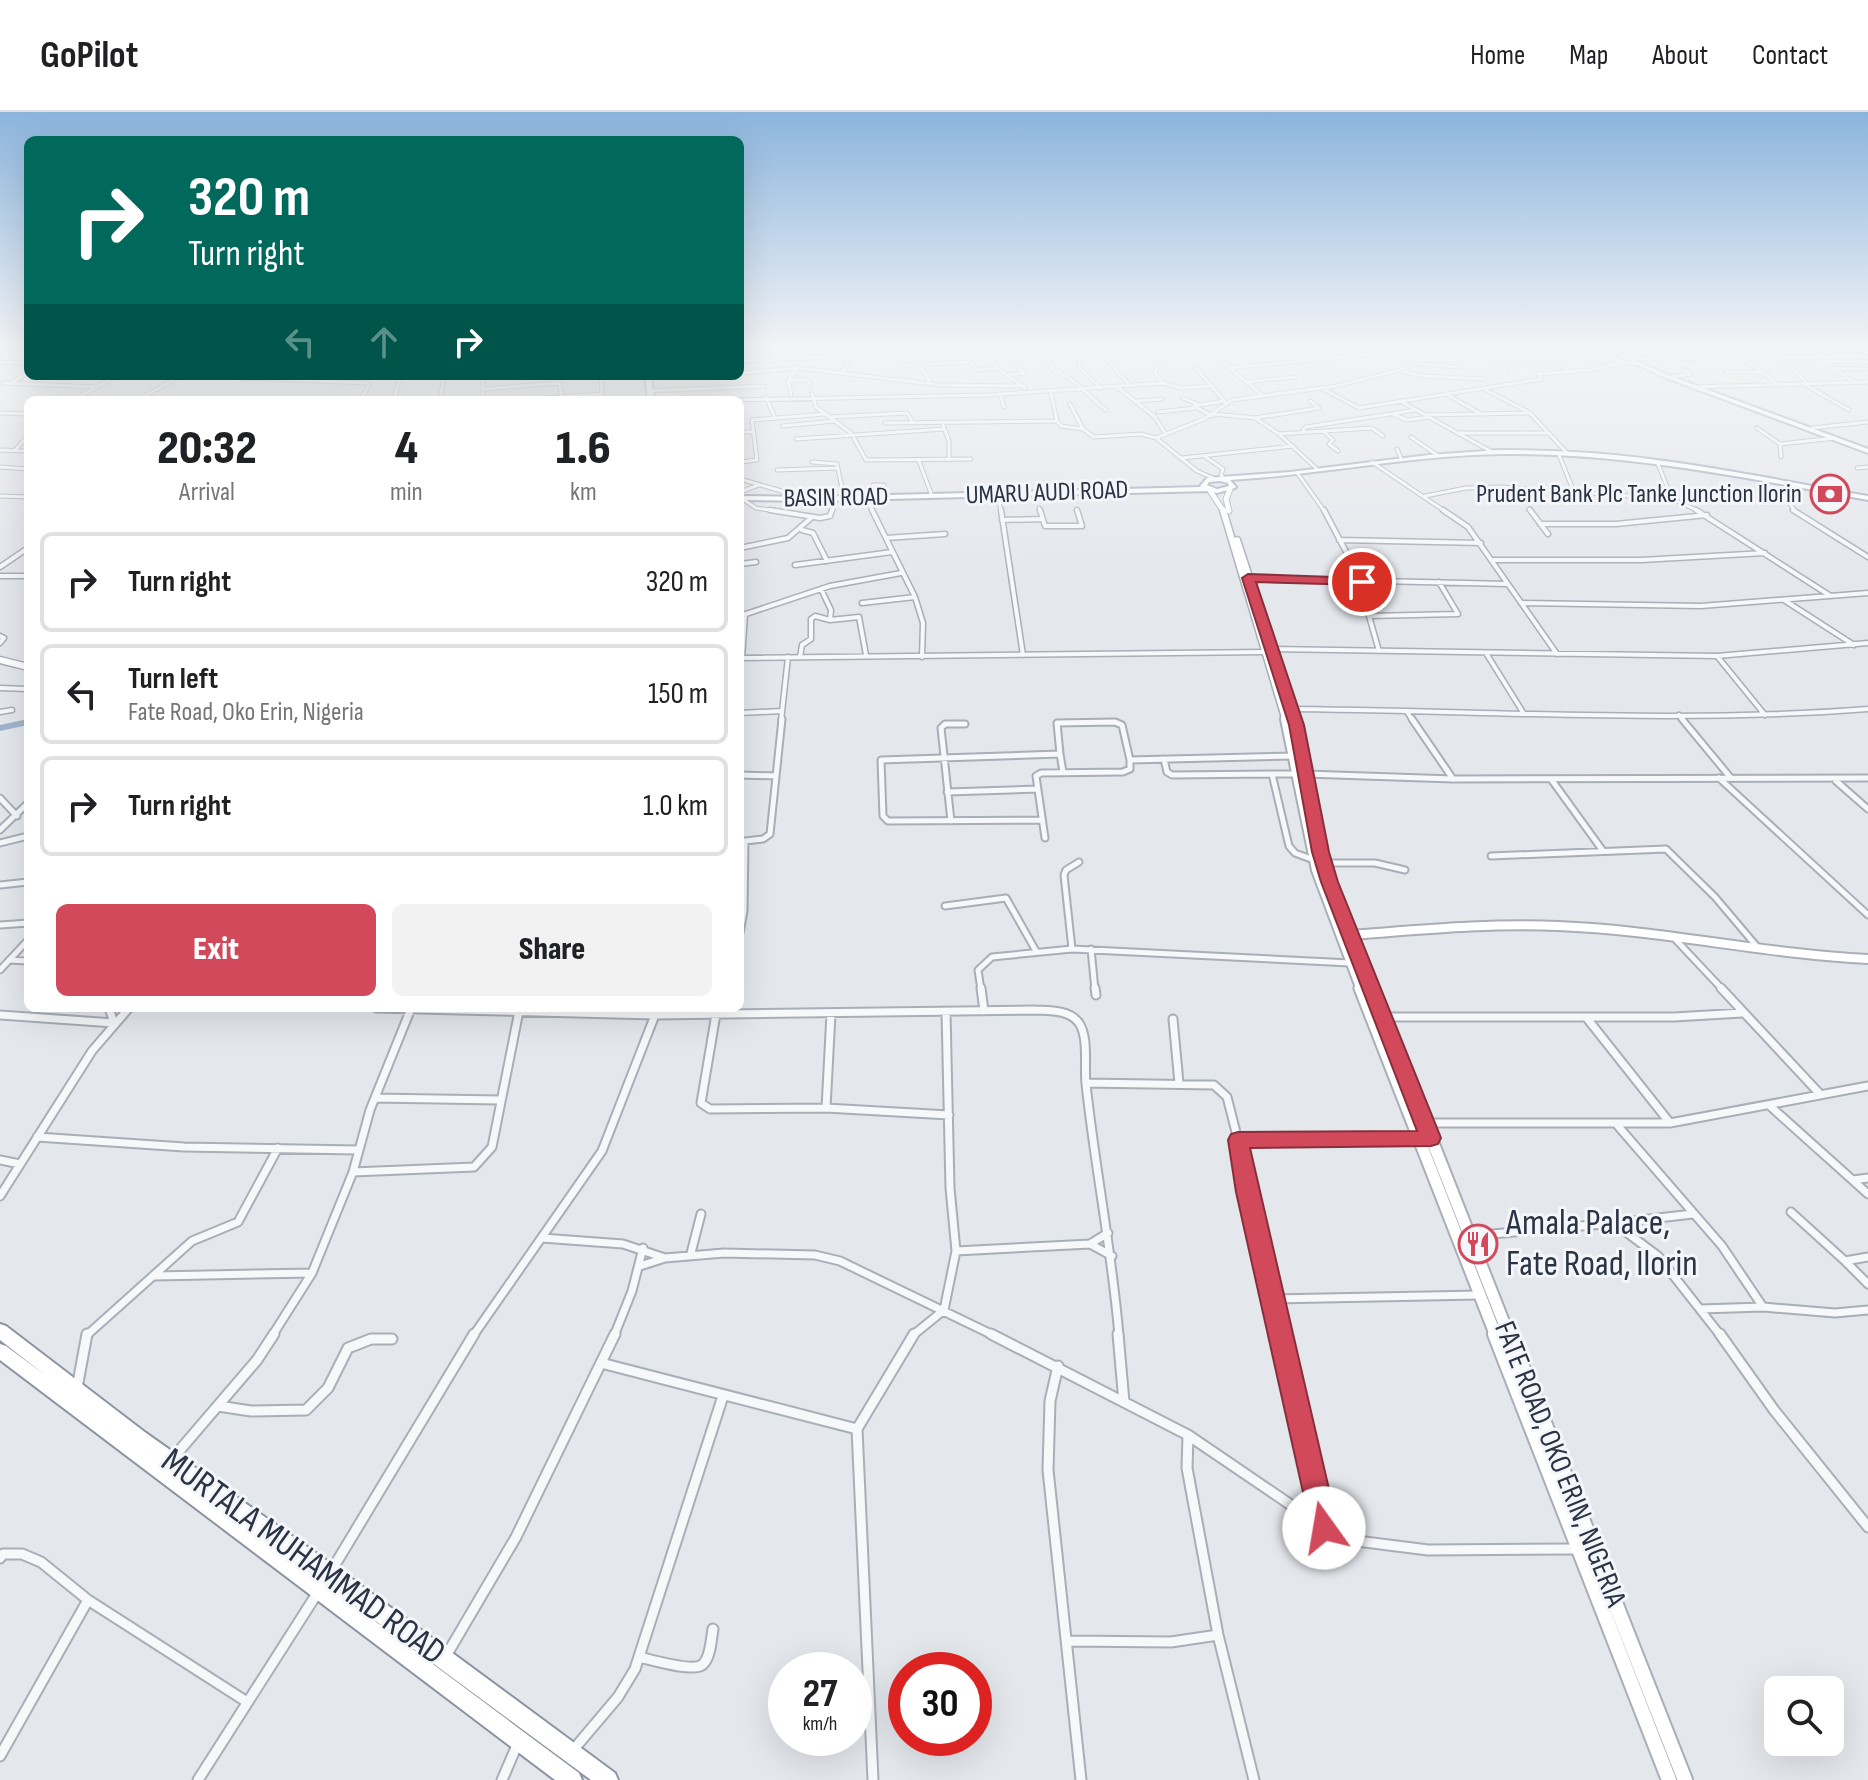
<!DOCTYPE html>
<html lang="en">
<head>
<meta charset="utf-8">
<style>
  :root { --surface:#fff; --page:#f2f2f2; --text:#202124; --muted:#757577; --line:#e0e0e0; --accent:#d1495b }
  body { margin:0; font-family:"Sofia Sans Condensed",sans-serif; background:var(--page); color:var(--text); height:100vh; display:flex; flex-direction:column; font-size:30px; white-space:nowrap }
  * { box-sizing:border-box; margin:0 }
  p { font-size:26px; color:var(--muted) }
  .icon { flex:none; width:44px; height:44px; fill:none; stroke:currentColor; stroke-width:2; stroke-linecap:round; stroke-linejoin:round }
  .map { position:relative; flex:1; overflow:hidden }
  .side { position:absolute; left:24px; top:284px; width:720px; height:616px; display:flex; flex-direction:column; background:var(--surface); border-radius:12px; box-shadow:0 8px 32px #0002 }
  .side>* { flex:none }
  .guide { position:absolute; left:24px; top:24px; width:720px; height:244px; border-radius:12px; box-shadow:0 8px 32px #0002; background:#00695c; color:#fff; overflow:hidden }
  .controls { position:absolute; left:1764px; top:1564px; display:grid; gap:16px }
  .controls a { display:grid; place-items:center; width:80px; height:80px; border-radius:12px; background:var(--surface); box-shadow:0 8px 32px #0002; font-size:40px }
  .speed { position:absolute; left:768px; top:1540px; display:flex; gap:16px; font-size:40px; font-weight:700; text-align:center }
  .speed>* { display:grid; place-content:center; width:104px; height:104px; border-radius:50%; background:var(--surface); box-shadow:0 8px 32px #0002; line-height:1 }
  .speed small { font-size:20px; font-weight:400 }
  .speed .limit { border:12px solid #d22; background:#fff; color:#111 }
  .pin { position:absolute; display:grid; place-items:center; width:68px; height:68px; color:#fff; margin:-34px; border:4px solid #fff; border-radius:50%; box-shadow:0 2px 8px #0007 }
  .me { position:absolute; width:88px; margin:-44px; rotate:347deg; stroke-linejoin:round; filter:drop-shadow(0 0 6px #0008) }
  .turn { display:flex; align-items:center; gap:28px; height:168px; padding:0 32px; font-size:36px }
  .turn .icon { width:104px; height:104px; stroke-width:2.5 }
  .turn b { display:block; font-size:56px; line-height:68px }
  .lanes { display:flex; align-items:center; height:76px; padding:0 32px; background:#0003; justify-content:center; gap:40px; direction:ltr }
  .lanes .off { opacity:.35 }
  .eta { display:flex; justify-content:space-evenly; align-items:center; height:136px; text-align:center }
  .eta b { font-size:48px; font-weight:800; line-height:56px }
  .action { display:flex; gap:16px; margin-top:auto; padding:16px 32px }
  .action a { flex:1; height:92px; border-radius:12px; background:var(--accent); color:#fff; font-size:32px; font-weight:800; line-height:92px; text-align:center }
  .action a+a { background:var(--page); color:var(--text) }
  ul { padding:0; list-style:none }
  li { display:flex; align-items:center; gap:24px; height:100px; margin:0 16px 12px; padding:0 16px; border:4px solid var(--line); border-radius:12px }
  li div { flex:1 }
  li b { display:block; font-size:30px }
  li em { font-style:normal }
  header { display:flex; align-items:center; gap:48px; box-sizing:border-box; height:112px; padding:0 40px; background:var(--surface); border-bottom:2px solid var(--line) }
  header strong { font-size:38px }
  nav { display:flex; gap:44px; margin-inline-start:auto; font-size:28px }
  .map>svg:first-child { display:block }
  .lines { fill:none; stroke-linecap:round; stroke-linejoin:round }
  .river { fill:#9fb4cc; fill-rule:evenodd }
  .street-far4-casing { stroke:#a9aeb7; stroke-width:5 }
  .street-far3-casing { stroke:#a9aeb7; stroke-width:7 }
  .street-far2-casing { stroke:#a9aeb7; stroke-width:9 }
  .street-far1-casing { stroke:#a9aeb7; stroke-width:11 }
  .street-casing { stroke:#a9aeb7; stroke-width:13 }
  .secondary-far4-casing { stroke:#a9aeb7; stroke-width:7 }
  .secondary-far3-casing { stroke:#a9aeb7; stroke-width:9 }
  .secondary-far2-casing { stroke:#a9aeb7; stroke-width:12 }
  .secondary-far1-casing { stroke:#a9aeb7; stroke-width:15 }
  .secondary-casing { stroke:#a9aeb7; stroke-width:18 }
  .primary-casing { stroke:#a3abb8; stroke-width:4 }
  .highway-casing { stroke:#8b94a3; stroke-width:4 }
  .street-far4 { stroke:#f7f8fa; stroke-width:3 }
  .street-far3 { stroke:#f7f8fa; stroke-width:4 }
  .street-far2 { stroke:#f7f8fa; stroke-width:5 }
  .street-far1 { stroke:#f7f8fa; stroke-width:7 }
  .street { stroke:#f7f8fa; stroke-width:9 }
  .secondary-far4 { stroke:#fff; stroke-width:5 }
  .secondary-far3 { stroke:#fff; stroke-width:6 }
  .secondary-far2 { stroke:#fff; stroke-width:8 }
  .secondary-far1 { stroke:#fff; stroke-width:11 }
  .secondary { stroke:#fff; stroke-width:14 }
  .primary { fill:#fff; fill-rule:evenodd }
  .highway { fill:#fff; fill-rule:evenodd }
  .route { fill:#d1495b; stroke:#882f3b; stroke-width:2 }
  .labels { text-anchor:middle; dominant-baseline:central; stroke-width:6; stroke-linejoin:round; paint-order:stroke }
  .far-street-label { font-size:26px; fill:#2b3445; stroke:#f4f6f9 }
  .far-poi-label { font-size:26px; fill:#2b3445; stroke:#f4f6f9; text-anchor:end }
  .street-label { font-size:30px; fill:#2b3445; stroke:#f4f6f9 }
  .near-poi-label { font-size:36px; fill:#2b3445; stroke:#f4f6f9; text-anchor:start }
  .near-street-label { font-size:36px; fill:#2b3445; stroke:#f4f6f9 }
</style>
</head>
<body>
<header>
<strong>GoPilot</strong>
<nav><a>Home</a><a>Map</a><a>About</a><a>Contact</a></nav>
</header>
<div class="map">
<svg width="1868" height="1668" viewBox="0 0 1868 1668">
  <rect width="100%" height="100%" fill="#e4e7ec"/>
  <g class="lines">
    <path class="river" d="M28,607V613L0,619V613Z"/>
    <defs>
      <path id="street-far4" d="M841,237L848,251L841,262
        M891,237L904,252L923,257L931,272
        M950,237L965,245L977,258L997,256
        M983,237L997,256L1025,276
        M1014,237L1016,240L1043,239
        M1043,237L1053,258C1073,264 1089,285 1106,298
        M1075,237L1081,257L1101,276
        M1113,237L1116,240
        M1159,237L1160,250L1155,261L1163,271
        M1207,237L1263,284
        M1549,237L1540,238L1569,259
        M1571,237L1635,252
        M1636,237L1645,242
        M1731,237L1779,273
        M1770,237L1806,270
        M1812,237L1824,245
        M1860,237L1868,242
        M740,238L754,237
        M1656,238L1667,246
        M0,244L15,237
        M965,245L986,243
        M1779,245H1868
        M1629,247L1743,246
        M1107,248L1130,274
        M1423,248L1551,247
        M740,249L844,244
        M1494,249L1507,259
        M1800,249L1868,250
        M0,250L28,251
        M1824,250L1854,270
        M928,252L969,250
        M1417,252L1457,255
        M1196,256L1226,291
        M1230,256L1426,237
        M1832,256L1866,257
        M1401,259L1423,264L1484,267
        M1726,260H1762
        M740,261L797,256L941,273L1024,274
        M1008,263L1024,261L1013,250
        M198,264L367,271L369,273L361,288
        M483,264V288
        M558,264L562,285
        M601,264L602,288
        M1671,265L1691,262L1684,258
        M648,266L691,264
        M788,268H807L810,272
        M12,270L28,261
        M1246,270L1295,265
        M4,271L97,275
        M1804,272L1849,298
        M1117,275L1155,305L1165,321
        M1693,275L1868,270
        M483,277L560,271
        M1323,277L1359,296L1542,267L1538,262L1589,258L1622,251
        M1486,278L1530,301L1567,341
        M649,279L764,274
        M1051,281L1057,309
        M812,282L816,295L851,321L866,348L971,347
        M1000,282L1004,295
        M1446,282L1481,302
        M791,283L788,268L797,256
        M766,285L775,306
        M1183,286L1199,293
        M74,288L116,264
        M138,288L180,264
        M394,288L400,264
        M440,288L444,264
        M518,288L601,282
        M730,288L987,283L1163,271L1181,276L1213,274
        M1137,289L1162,287
        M1400,289L1492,340
        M1070,292L1083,317
        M1158,300L1195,296
        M0,301L28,302
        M1214,302L1255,306L1319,296L1310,289
        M1395,303L1407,308L1430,305
        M1425,303L1530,301
        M1212,304L1194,294L1224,289
        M830,305L907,301L912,309
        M1255,306L1279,322L1317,357
        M885,311L1057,309L1061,314L1083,317L1094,325L1141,322L1156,326
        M943,313L949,329V348
        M783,314L834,309
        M1757,316L1780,332L1835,326
        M1812,316L1868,310
        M1303,318L1306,315L1416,298
        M1323,319L1333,328L1329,332L1338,339
        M740,320H752
        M1460,321H1549
        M1279,322L1372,316L1383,324
        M1411,325L1437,343
        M796,327L944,317
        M1780,332L1781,345
        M1397,337L1401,346
        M0,338L28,339
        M15,338L28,324
        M1559,343L1574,380
        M1204,344L1223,357L1221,363L1224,367
        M1182,346L1293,334
        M919,349L932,384
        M740,350L757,348L752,308L824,302
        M812,350L837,352L844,386
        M1372,350L1446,400
        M1658,352L1672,387
        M0,355L28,357
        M1857,356L1868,355
        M777,358L838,356
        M1298,362L1325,400
        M740,367L809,387
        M1215,367L1197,359L1156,326L1204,307L1232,288L1336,274L1400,258L1423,248L1427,237
        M873,373H884L888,385
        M1792,375L1786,387L1796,400
        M740,380L759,373
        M998,382L1001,400
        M0,384L28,385
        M1425,384L1466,376L1501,375L1672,387L1701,400
        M866,385L873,400
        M744,388L756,396L783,400
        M1039,396L1040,400
        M1529,397L1531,400
        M832,400L837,386"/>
      <path id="street-far3" d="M770,398L820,406L830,404L832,398
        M872,398L915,485L923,511L922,545
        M1001,398L1023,543
        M1040,398L1045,414H1082L1077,398
        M1324,398L1362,470
        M1443,398L1468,415L1557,542
        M1530,398L1548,422
        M1696,398L1829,483
        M1793,398L1868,445
        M1002,408L1042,407
        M1540,412H1616L1707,403
        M802,418L813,421L827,449
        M886,426L945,422
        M1339,428L1481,431
        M740,436L788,426L811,406
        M1493,448H1641L1765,441
        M740,452L756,450
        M795,453L892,440
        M0,455L28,436
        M0,464H28
        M1248,466L1507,472
        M821,477L831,498L830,508
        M1784,488L1854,533
        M862,491L915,485
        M1521,491L1701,494L1868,481
        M740,504L830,474L901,461
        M0,524L4,526L0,531
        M1272,537L1717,544L1868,531
        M1379,539L1369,504L1458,502L1439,470
        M1486,541L1524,602
        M1717,544L1765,603
        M800,545L802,533L811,527V507L815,504L830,508L859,505L866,543
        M740,546L1265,540
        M742,546L745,502
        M0,576L28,577
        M1282,597C1478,598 1673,612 1868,597
        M0,600L12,598
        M1407,600L1413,609
        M740,601L782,599
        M1679,603L1684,609
        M781,609L788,545"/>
      <path id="street-far2" d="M1412,607L1453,667
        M1682,607L1730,665
        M1060,642L1057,611L1115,610L1122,613L1130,648
        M1164,647L1167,660L1172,663L1272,662
        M1297,662H1272L1289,734L1295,741L1311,747
        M1306,662L1453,667L1868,666
        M740,663L776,664
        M1719,666L1868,803
        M1551,667L1603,739
        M1836,669L1868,697
        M947,680L1038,677
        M0,686L17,704
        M1042,708L888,709L883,704L881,648L1060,642L1063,660
        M951,709L941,616L945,612H965
        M0,718L28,691
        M1045,726L1036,664L1041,661L1123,660L1130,657V648L1294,644
        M0,731L28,724
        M1491,744L1666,737L1715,785L1759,837
        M1324,751H1375L1405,758
        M0,773L28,770
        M945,794L1006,786L1036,839
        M0,813L28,811
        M740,821L744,799L745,729L763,727L770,722L782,607
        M1676,828L1723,878
        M1072,837L1064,763L1066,758L1079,750
        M1091,837L1095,878
        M9,848L28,849
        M0,858L28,828
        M981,878L978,858L992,845L1072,837L1350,851"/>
      <path id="street-far1" d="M981,876L984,899
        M1095,876L1096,883
        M1721,876L1819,981
        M376,896L655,903L1033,898C1048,899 1069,897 1079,911C1089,926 1084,954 1086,972C1095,1056 1112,1139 1119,1224
        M716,902L701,991L710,997L826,996L949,1003
        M0,903L114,911L109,896
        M1382,905H1674L1742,901
        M1586,905L1670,1011
        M1173,907L1179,971
        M1086,971L1214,973L1227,985L1238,1028L1420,1026
        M375,986L500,988
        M1770,994L1868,1082
        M826,996L831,902
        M1425,1011H1670L1868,974
        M1618,1014L1722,1134L1763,1195
        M37,1025L184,1035L358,1038
        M1238,1028L1280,1224
        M0,1048L20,1052
        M353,1060L474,1055L492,1035L519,899
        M1853,1068L1868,1066
        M0,1084L92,939L129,896
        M1791,1100L1845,1149
        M1614,1111L1693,1102
        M1470,1124L1614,1111L1658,1144L1721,1224
        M542,1126L623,1132L665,1146L724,1141L815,1143L840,1149L995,1224
        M1090,1132L1112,1144
        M956,1139L1090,1132L1108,1121
        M691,1141L701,1102
        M1868,1145L1845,1149L1868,1172
        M640,1154L665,1146
        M155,1164L312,1161
        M1272,1187L1479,1183
        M1700,1197L1763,1195L1835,1201L1868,1198
        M86,1224L192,1129L238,1110L278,1036
        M272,1224L312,1161L353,1060L370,998L410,899
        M473,1224L602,1039L655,903
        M614,1224L632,1179L643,1136
        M912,1224L944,1198L956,1139L950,1076L946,900"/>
      <path id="street" d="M991,1222L1188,1323L1341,1427L1428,1438L1576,1437
        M1118,1222L1124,1290
        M1279,1222L1324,1416
        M1720,1222L1774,1298L1868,1415
        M601,1251L857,1317
        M1058,1254L1050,1289L1048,1358L1081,1668
        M77,1276L87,1222
        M218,1294L251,1299L306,1298L328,1276L348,1236L371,1227H392
        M1188,1323L1187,1356L1218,1523L1254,1668
        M173,1346L257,1248L274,1222
        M0,1446L3,1442H22L41,1450L88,1488L247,1590
        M330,1461L474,1222
        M1068,1529L1171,1530L1218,1523
        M446,1544L516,1425L615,1222
        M639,1545C652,1548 692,1560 702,1553C711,1546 711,1527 713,1517
        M574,1637L618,1585L635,1557L723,1284
        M0,1644L88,1488
        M198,1668L318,1480
        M502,1668L518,1631
        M873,1668L857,1317L914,1222"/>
      <path id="secondary-far4" d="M1209,377L1224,400
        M1229,399L1226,387L1230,377"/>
      <path id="secondary-far3" d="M1223,398L1286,609
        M1237,428L1296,609
        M0,548L28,555"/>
      <path id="secondary-far2" d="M1285,607L1316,758L1361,878
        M1295,607L1320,740L1373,878
        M1350,823C1419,818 1488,811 1558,814C1662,818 1764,842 1868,847"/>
      <path id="secondary-far1" d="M1360,876L1496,1224
        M1372,876L1509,1224"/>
      <path id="secondary" d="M1495,1222L1669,1668
        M1509,1222L1685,1668"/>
      <path id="primary" d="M1605,237H1611L1665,262L1868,337V341L1661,264Z
        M645,264H651L654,288H648Z
        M1499,338C1530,338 1560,339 1591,341C1684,348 1776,368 1868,384V388C1747,366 1626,341 1502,342C1411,343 1321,363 1230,368L1236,375L1235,376L1217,381L1210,379L809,389L740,388V384L809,385L1201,375L1200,374L1207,366L1290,360L1429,343ZM1220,369L1228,371L1229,374L1217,377L1207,373L1209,370Z"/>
      <path id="highway" d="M0,1212L6,1214L146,1321L337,1456L615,1661L618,1668H591L250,1416L579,1661L582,1668H555L0,1248V1232L6,1234L45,1263L0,1228Z"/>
    </defs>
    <use href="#street-far4" class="street-far4-casing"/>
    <use href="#street-far3" class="street-far3-casing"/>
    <use href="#street-far2" class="street-far2-casing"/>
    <use href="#street-far1" class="street-far1-casing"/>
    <use href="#street" class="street-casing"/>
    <use href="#secondary-far4" class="secondary-far4-casing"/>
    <use href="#secondary-far3" class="secondary-far3-casing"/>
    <use href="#secondary-far2" class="secondary-far2-casing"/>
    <use href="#secondary-far1" class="secondary-far1-casing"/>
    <use href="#secondary" class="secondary-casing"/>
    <use href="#primary" class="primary-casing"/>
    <use href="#highway" class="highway-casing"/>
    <use href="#street-far4" class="street-far4"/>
    <use href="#street-far3" class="street-far3"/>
    <use href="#street-far2" class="street-far2"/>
    <use href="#street-far1" class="street-far1"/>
    <use href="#street" class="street"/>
    <use href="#secondary-far4" class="secondary-far4"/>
    <use href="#secondary-far3" class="secondary-far3"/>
    <use href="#secondary-far2" class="secondary-far2"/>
    <use href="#secondary-far1" class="secondary-far1"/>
    <use href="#secondary" class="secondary"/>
    <use href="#primary" class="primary"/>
    <use href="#highway" class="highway"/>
  </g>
  <linearGradient id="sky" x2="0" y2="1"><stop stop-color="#8bb4dd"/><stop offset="0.5" stop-color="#f3f4f6"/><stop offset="1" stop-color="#f3f4f6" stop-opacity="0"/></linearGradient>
  <rect width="1868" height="470" fill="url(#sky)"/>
  <path class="route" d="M1248,462L1362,466L1368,470L1362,473L1256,470L1304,613L1329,740L1338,770L1441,1026L1438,1032L1431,1034L1250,1036L1338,1416L1334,1426L1324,1429L1315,1426L1311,1416L1236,1080L1228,1028L1231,1022L1238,1020L1417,1019L1321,770L1312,740L1289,613L1242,466Z"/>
  <defs>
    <symbol id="bank-ring" viewBox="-11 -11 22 22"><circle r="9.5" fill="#f4f6f9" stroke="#d1495b" stroke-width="1.5"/><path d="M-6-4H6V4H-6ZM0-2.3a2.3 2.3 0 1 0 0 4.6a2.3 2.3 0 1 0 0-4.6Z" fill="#d1495b"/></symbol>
    <symbol id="restaurant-ring" viewBox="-11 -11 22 22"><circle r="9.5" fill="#f4f6f9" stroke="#d1495b" stroke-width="1.5"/><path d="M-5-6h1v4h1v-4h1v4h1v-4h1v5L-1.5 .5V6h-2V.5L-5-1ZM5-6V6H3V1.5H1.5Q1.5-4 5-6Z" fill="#d1495b"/></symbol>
  </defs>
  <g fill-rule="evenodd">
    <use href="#bank-ring" x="1808" y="360" width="44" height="44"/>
    <use href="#restaurant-ring" x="1456" y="1110" width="44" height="44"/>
  </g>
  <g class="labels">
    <g class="far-street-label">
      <text transform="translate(1047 381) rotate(-2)">UMARU AUDI ROAD</text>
      <text transform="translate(836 386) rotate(-1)">BASIN ROAD</text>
    </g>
    <g class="far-poi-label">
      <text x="1802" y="382">Prudent Bank Plc Tanke Junction Ilorin</text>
    </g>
    <g class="street-label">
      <text transform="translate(1560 1352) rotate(68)">FATE ROAD, OKO ERIN, NIGERIA</text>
    </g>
    <g class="near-poi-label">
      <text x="1506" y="1111">Amala Palace,<tspan x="1506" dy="41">Fate Road, Ilorin</tspan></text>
    </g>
    <g class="near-street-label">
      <text transform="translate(303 1445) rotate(36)">MURTALA MUHAMMAD ROAD</text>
    </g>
  </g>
</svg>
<div class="controls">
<a><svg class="icon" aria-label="search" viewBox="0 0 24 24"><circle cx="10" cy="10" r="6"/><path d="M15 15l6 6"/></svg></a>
</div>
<div class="speed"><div>27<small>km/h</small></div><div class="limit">30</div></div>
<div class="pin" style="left:1362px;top:470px;background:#d93025"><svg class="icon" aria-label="arrive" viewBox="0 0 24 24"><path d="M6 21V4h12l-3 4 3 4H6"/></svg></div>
<svg class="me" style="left:1324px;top:1416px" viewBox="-20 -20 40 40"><circle r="19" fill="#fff"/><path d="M0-13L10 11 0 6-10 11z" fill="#d1495b"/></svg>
<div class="guide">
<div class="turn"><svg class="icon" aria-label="right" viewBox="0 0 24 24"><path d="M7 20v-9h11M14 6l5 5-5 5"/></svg><div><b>320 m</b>Turn right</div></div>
<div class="lanes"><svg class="icon off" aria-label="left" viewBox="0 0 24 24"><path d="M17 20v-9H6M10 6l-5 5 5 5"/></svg><svg class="icon off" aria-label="ahead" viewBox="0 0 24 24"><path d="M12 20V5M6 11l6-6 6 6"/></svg><svg class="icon" aria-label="right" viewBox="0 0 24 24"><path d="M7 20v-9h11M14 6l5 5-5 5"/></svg></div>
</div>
<section class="side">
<div class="eta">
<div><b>20:32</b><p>Arrival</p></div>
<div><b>4</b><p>min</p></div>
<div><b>1.6</b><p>km</p></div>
</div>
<ul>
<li><svg class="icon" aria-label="right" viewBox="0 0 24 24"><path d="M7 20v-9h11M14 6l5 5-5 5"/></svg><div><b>Turn right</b></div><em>320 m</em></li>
<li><svg class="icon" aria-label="left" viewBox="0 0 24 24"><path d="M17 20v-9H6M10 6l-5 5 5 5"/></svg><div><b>Turn left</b><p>Fate Road, Oko Erin, Nigeria</p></div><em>150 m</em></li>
<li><svg class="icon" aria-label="right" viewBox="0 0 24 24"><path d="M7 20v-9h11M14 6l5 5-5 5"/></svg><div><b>Turn right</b></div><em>1.0 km</em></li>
</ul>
<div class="action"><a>Exit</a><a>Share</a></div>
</section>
</div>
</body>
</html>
